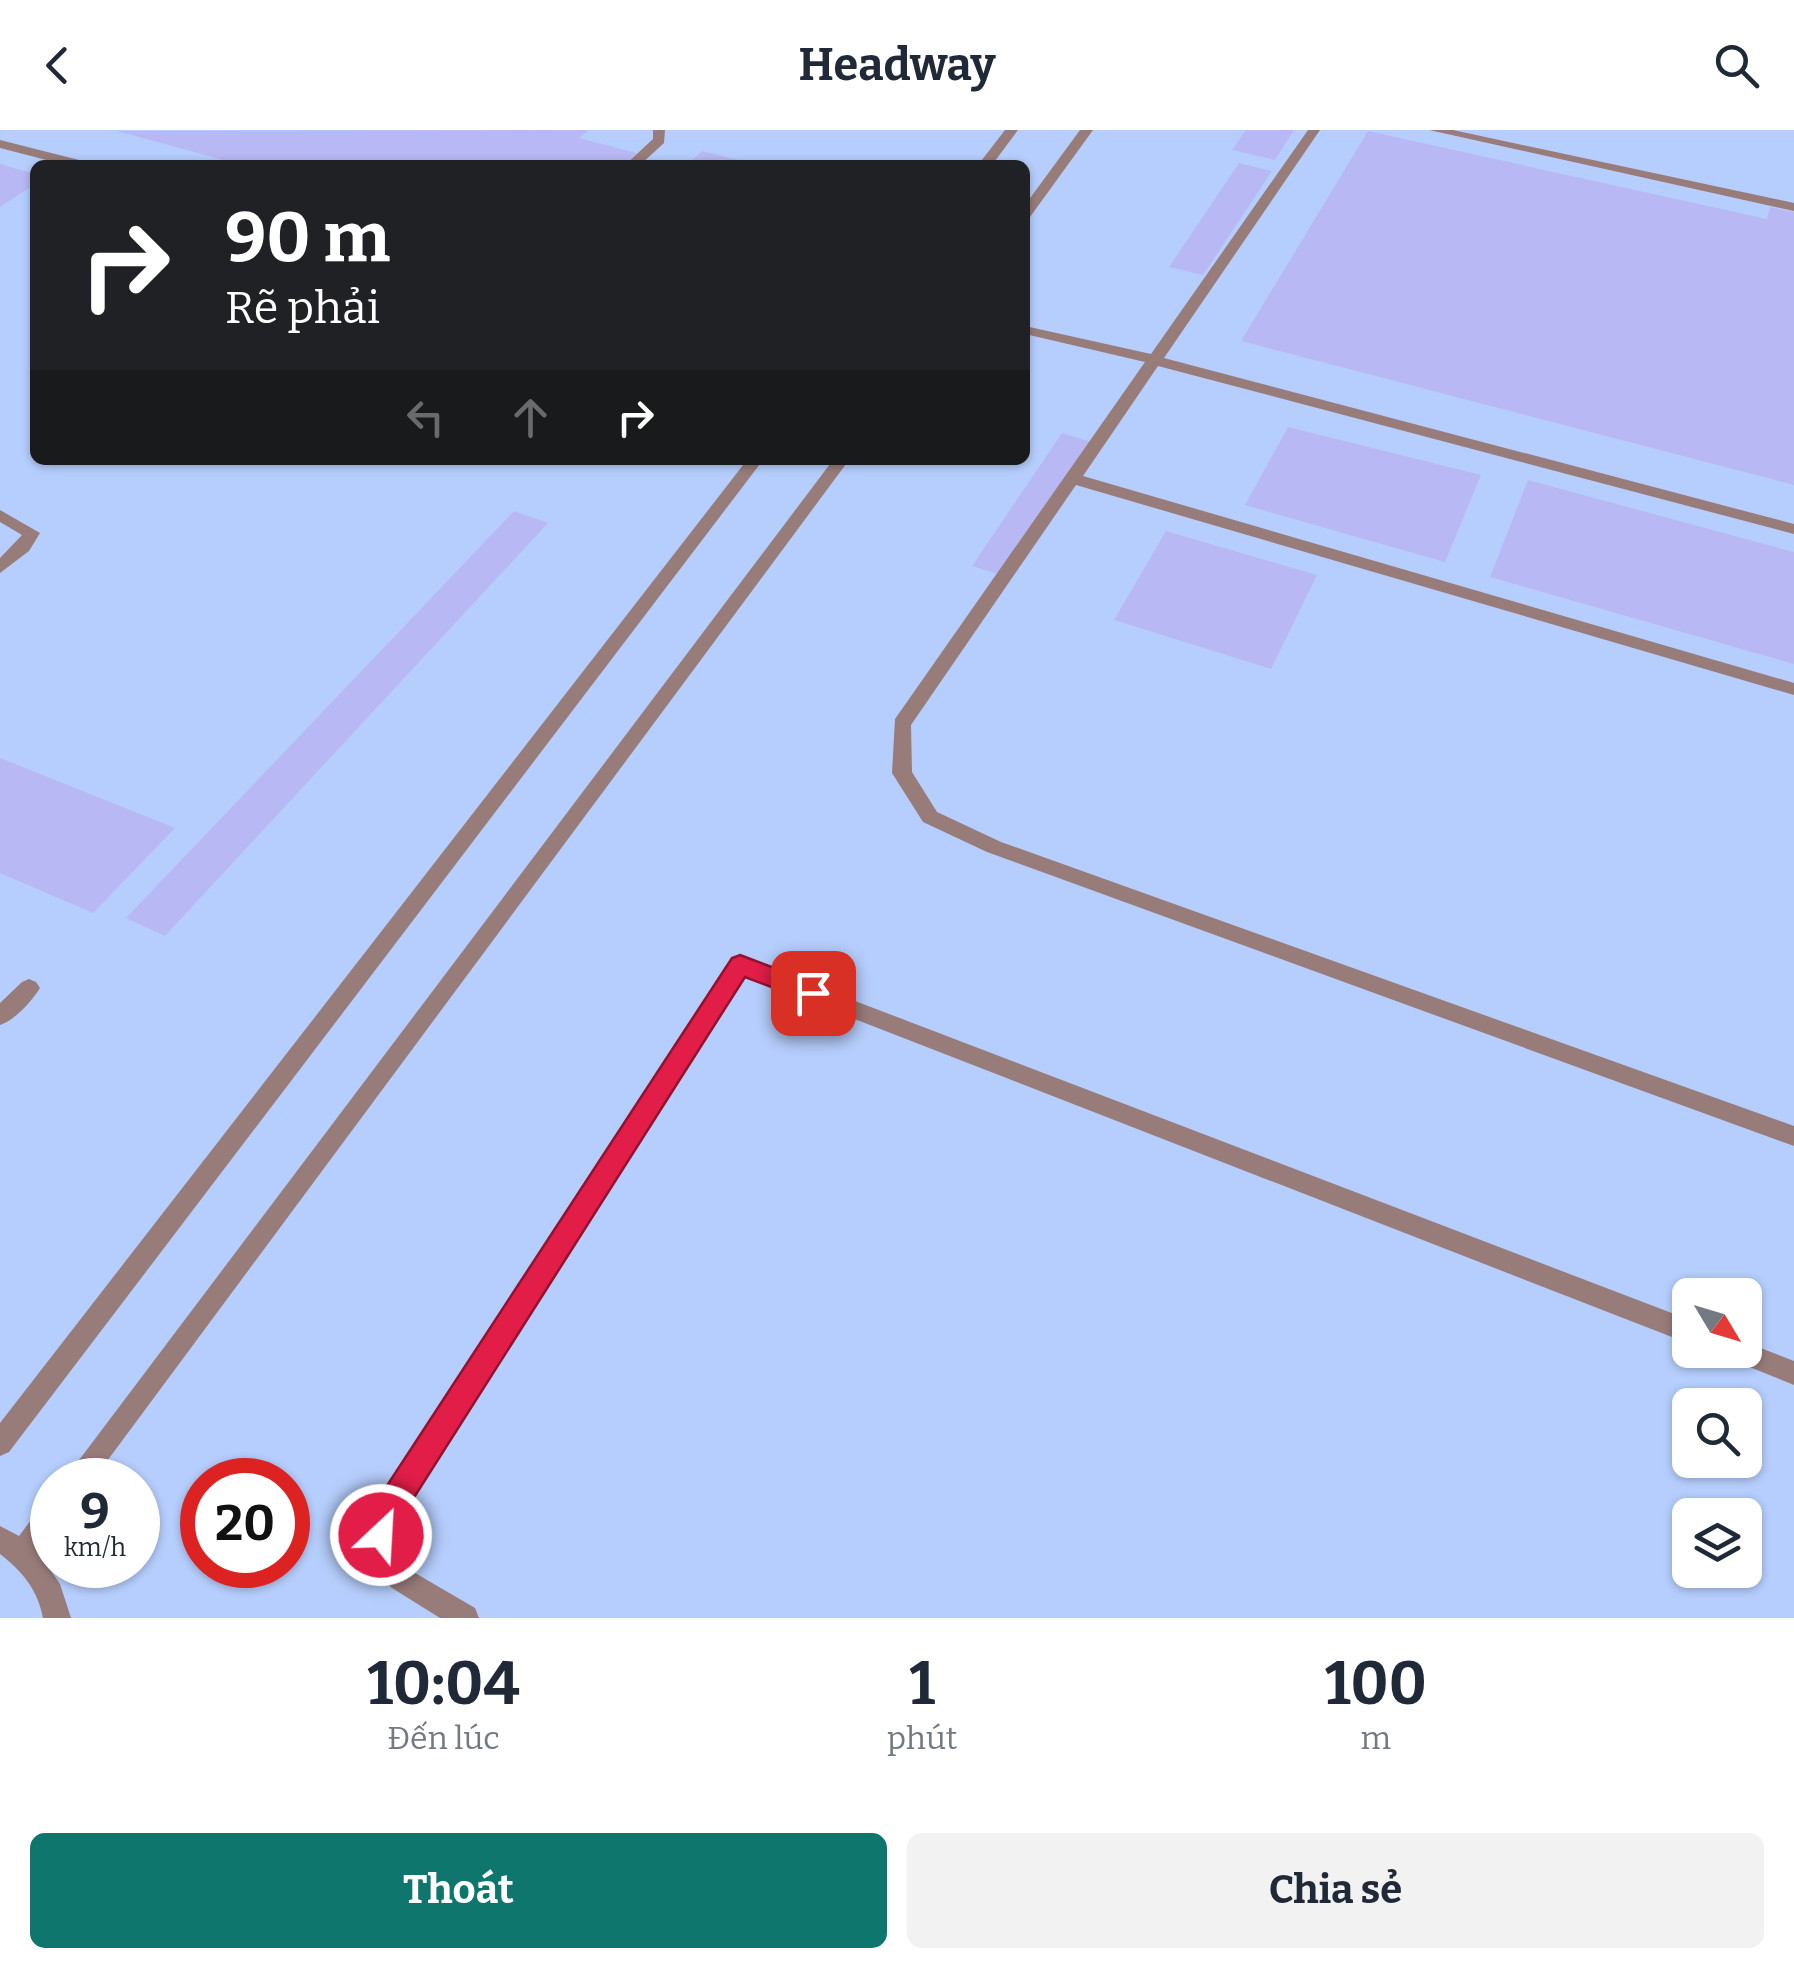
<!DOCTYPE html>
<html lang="vi">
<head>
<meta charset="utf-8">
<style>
  :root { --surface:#fff; --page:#f2f2f3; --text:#1f2937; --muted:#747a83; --accent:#0f766e }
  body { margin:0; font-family:Bitter,serif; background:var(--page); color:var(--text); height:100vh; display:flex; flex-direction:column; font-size:38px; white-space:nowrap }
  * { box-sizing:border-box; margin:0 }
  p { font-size:32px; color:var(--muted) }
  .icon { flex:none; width:55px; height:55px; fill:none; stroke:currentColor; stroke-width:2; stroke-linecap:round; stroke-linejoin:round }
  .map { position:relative; height:1488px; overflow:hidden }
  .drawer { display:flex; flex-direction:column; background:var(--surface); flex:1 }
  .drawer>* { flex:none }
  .top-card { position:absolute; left:30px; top:30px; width:1000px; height:305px; border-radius:15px; box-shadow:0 2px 8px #0004; background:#202124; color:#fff; overflow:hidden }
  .needle { width:65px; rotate:128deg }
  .fabs { position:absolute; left:1672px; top:1148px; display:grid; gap:20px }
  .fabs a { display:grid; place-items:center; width:90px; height:90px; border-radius:15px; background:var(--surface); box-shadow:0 2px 8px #0004; font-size:50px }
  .speed { position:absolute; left:30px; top:1328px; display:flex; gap:20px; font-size:50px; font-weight:700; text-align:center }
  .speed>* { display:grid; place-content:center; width:130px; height:130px; border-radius:50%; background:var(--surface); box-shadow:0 2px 8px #0004; line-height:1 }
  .speed small { font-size:25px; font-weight:400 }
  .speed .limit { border:15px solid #d22; background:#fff; color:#111 }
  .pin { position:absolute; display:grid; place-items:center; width:85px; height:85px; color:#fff; margin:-42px; border-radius:20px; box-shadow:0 5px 15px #0006 }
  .me { position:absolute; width:110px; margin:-55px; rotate:25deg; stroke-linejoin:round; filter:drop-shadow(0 0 8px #0008) }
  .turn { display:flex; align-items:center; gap:35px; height:210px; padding:0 30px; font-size:45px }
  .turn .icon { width:130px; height:130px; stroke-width:2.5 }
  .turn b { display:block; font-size:70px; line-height:85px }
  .lanes { display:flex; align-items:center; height:95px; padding:0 30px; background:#0003; justify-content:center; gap:50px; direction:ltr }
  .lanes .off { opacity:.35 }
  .eta { display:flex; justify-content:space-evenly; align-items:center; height:170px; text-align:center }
  .eta b { font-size:60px; font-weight:700; line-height:70px }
  .primary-button { display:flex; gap:20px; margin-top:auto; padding:20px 30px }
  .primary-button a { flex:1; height:115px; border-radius:15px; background:var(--accent); color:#fff; font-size:40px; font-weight:700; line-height:115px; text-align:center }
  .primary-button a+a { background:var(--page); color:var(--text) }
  header { display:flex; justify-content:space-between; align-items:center; height:130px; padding:0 30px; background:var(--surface); font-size:45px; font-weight:700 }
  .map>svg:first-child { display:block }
  .built { fill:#b6cefd; fill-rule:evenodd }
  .building { fill:#b8b9f4 }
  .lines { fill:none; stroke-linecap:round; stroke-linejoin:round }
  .lane { fill:#987c7a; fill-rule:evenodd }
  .street { fill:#987c7a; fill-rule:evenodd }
  .route { fill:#e11d48; stroke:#92132f; stroke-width:2.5 }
</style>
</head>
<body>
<header><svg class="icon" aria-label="back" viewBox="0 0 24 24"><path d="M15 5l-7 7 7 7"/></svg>Headway<svg class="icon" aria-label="search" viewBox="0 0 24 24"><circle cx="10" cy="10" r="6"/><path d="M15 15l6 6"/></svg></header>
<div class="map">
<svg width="1794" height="1488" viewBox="0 0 1794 1488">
  <rect width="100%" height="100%" fill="#cadafa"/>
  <path class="built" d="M0,0H1794V1488H0ZM35,35H1025V330H35ZM1690,1165H1745V1220H1690ZM1690,1275H1745V1330H1690ZM52,1350H138V1435H52ZM202,1350H288V1435H202ZM1690,1385H1745V1440H1690Z"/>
  <path class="building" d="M589,0L579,8L637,23L624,35H242L117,1Z
    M1246,0H1294L1275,30L1232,20Z
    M1368,1L1767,89L1770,77L1794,82V355L1241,211Z
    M702,21L754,34V35H687Z
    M1239,33L1272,41L1203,145L1169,137Z
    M0,34L35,44V54L0,77Z
    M1288,297L1481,345L1445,432L1245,375Z
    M1062,303L1092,312L1004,446L972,436Z
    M1528,350L1794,422V534L1490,447Z
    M514,381L548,393L165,806L126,788Z
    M1166,401L1317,445L1271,539L1114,490Z
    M0,628L175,698L93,783L0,743Z"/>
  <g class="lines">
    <path class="lane" d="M653,0H665L664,13L640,35H625L653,9Z
      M1308,0H1320L1164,228L1794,394V404L1158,236L1083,346L1794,553V565L1076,355L911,595L912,642L937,682L1001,712L1794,996V1016L987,722L923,692L892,643L895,589L1145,232L1025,204V196L1151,224Z
      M1429,0H1453L1794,73V81Z
      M0,10L87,32L89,35H66L0,18Z
      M0,380L40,403L29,421L0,443V428L22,405L0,392Z
      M740,827L1690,1190V1214L744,846L398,1390L390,1420L410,1440L475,1478L479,1488H440L392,1458L367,1434L363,1425L377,1376L733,829Z
      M29,849L36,852L40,858C32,871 15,890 0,895V873L22,852Z
      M1745,1212L1794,1231V1255L1727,1228L1724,1220H1745Z"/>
    <path class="street" d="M1005,0H1018L992,35H978Z
      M1080,0H1093L1030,87L1025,88V75Z
      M747,330H763L9,1322L0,1326V1293Z
      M833,330H849L93,1350H64Z
      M52,1370V1404L39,1423L60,1454L71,1488H43C38,1460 22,1441 0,1424V1396L19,1406L43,1374Z"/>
  </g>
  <path class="route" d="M740,825L822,856L825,863L822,870L813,873L745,847L399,1391L391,1416L381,1420L370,1416L366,1405L375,1374L732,828Z"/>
</svg>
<div class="fabs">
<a><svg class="needle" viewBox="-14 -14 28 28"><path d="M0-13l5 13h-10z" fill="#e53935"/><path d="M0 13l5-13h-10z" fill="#747a83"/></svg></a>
<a><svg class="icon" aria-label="search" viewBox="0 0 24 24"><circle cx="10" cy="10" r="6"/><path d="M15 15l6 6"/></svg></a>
<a><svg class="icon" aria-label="layers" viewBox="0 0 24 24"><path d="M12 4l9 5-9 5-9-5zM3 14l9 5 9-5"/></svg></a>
</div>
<div class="speed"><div>9<small>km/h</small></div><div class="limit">20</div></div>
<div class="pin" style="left:813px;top:863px;background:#d93025"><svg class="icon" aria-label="arrive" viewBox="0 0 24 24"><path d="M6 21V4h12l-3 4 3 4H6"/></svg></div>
<svg class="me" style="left:381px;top:1405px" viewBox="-20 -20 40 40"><circle r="17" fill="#e11d48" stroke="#fff" stroke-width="3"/><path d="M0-11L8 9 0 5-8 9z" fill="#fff"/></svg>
<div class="top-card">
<div class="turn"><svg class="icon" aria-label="right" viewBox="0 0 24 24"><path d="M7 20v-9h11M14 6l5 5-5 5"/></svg><div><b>90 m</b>Rẽ phải</div></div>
<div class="lanes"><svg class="icon off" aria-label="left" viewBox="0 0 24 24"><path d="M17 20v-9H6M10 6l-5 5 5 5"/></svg><svg class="icon off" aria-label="ahead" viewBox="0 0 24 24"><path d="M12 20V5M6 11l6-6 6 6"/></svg><svg class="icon" aria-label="right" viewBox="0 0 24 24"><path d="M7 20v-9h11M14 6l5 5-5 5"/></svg></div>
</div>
</div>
<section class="drawer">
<div class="eta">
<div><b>10:04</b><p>Đến lúc</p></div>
<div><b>1</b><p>phút</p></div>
<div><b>100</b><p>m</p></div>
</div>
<div class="primary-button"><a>Thoát</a><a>Chia sẻ</a></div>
</section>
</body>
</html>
